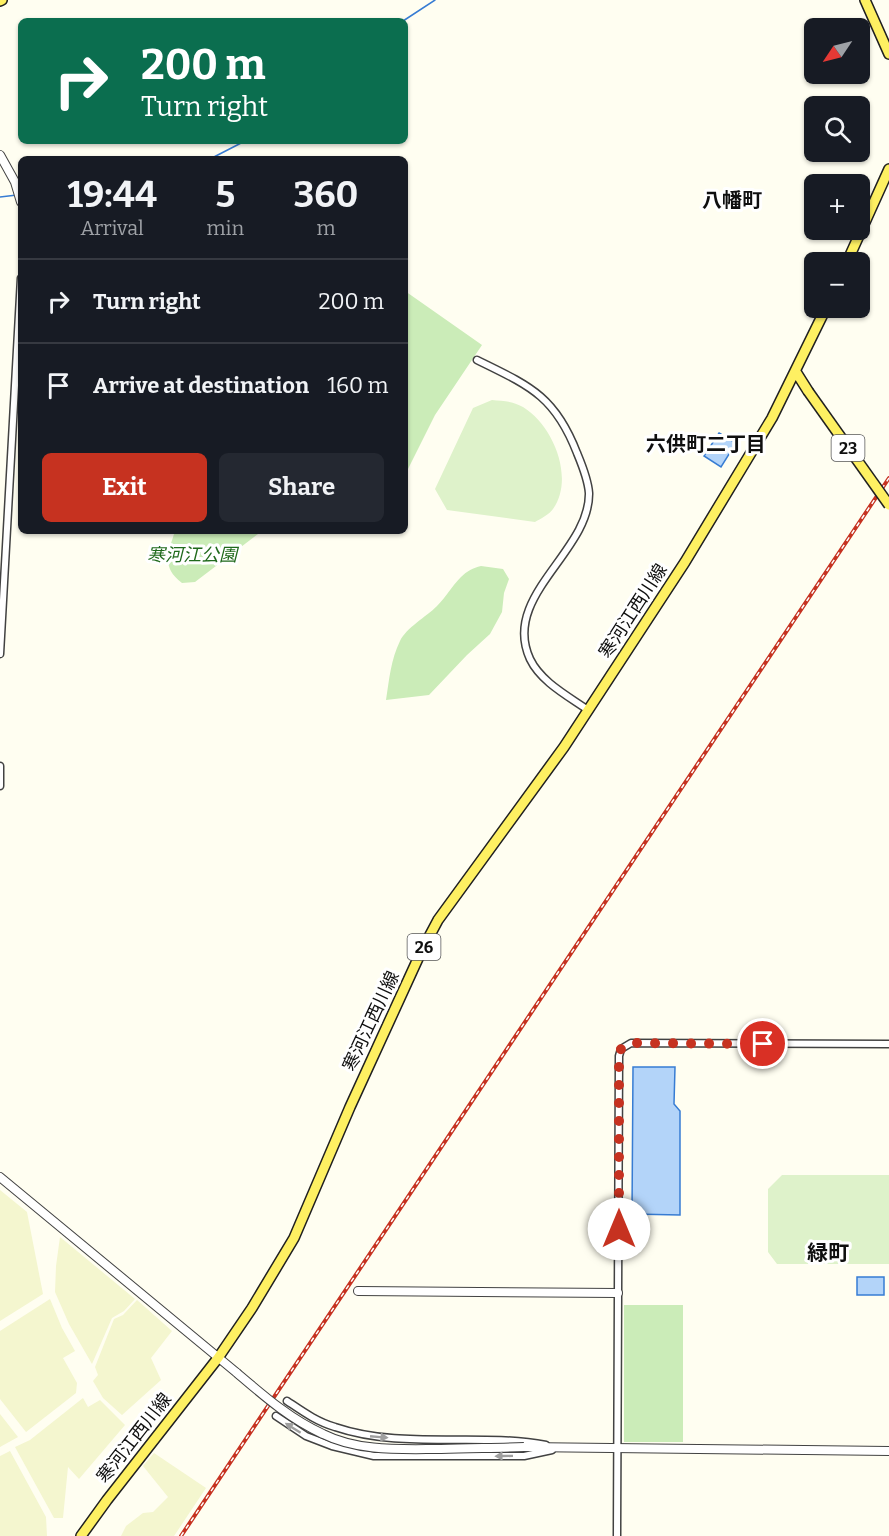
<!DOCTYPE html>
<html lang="en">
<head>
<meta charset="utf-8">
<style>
  :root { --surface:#171b24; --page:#242831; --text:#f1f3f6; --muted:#9ea1a6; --line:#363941; --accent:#c63220 }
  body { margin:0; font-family:Bitter,"Noto Sans JP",serif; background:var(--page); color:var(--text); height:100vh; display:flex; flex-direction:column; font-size:22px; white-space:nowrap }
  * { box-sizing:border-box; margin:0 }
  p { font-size:20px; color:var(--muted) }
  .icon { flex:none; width:33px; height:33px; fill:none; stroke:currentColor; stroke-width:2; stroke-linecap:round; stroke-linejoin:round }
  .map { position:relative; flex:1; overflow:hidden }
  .sheet { position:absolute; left:18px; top:156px; width:390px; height:378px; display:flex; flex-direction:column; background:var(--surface); border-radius:9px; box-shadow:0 2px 4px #0004 }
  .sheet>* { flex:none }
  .top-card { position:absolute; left:18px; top:18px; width:390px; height:126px; border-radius:9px; box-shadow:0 2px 4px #0004; background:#0b6e4f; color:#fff; overflow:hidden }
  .needle { width:39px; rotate:235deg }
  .tools { position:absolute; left:804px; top:18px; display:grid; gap:12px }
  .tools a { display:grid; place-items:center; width:66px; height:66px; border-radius:9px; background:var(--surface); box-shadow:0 2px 4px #0004; font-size:30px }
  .pin { position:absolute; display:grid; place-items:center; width:51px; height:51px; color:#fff; margin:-26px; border:3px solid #fff; border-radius:50%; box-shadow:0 2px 6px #0007 }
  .me { position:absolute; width:66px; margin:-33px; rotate:0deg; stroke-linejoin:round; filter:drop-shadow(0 0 4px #0008) }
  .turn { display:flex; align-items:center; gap:21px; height:126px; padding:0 24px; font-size:27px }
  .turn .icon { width:78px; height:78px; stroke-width:2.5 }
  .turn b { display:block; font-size:42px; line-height:51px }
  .eta { display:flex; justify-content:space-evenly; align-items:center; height:102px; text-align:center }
  .eta b { font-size:36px; font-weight:700; line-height:42px }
  .primary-button { display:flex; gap:12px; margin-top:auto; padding:12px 24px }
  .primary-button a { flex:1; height:69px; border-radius:9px; background:var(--accent); color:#fff; font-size:24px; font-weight:700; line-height:69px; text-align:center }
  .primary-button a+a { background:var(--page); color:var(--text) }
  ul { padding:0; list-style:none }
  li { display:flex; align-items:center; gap:18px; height:84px; padding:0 24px; border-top:2px solid var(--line) }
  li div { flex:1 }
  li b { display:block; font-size:22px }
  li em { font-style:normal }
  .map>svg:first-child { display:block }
  .farmland { fill:#f4f6cf }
  .green { fill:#cbecb8 }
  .pitch { fill:#def2ca }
  .water { fill:#b3d4f9; stroke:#377cd3; stroke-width:1.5 }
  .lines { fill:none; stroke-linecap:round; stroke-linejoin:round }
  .stream { stroke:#377cd3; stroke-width:1.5 }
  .minor-casing { stroke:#424242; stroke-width:9 }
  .tertiary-casing { stroke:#424242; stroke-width:10 }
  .primary-casing { stroke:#202020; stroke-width:12 }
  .minor { stroke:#fff; stroke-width:6 }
  .tertiary { stroke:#fff; stroke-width:8 }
  .primary { stroke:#fef062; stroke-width:9 }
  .rail-casing { stroke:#c63220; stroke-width:4 }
  .rail { stroke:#fff; stroke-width:1.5; stroke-dasharray:4.5; stroke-linecap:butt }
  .tertiary-bridge-casing { stroke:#424242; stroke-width:10; stroke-linecap:butt }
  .primary-bridge-casing { stroke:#202020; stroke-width:12; stroke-linecap:butt }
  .tertiary-bridge { stroke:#fff; stroke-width:8 }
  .primary-bridge { stroke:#fef062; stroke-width:9 }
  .oneway { fill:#9f9f9f }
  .route { stroke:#c63220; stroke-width:10; stroke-dasharray:0 18 }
  .labels { text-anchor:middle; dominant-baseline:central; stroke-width:6; stroke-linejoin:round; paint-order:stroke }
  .shield { fill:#fff; stroke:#575757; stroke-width:1.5 }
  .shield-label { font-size:16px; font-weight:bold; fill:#0f0f0f }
  .park-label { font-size:18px; font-style:italic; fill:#206a1c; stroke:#fff }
  .street-label { font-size:18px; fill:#0f0f0f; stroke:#fff }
  .neighbourhood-label { font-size:20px; font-weight:bold; fill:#0f0f0f; stroke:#fff }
  .quarter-label { font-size:21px; font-weight:bold; fill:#0f0f0f; stroke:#fff }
</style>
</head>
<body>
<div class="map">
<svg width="889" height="1536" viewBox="0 0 889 1536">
  <rect width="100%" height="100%" fill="#fffef1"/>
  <path class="farmland" d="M0,1190L27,1212L43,1294L0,1321Z
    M60,1237L135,1299L124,1311L112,1318L92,1364L69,1324L55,1292L56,1266Z
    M50,1299L62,1328L75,1351L63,1358L77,1383L76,1393L26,1432L0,1399V1331Z
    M137,1300L172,1331L151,1358L161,1380L122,1415L103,1398L93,1381L98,1375L95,1367L114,1319L123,1315Z
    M83,1398L88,1407L100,1400L125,1425L79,1479L68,1467L63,1518H54L15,1447L30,1440Z
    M0,1414L18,1437L0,1447Z
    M10,1451L46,1517L47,1536H0V1456Z
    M154,1453L206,1488L174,1536H121L126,1526L143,1513L153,1512L168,1497L143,1466Z"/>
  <path class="green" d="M405,291L482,345L435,415L405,475Z
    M175,531H262L195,582L182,583C161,567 168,553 175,531Z
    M481,566L503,569L509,579L504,593L502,612L490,634L467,655L429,695L386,700C389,680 391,659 400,641C406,628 426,617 437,606C446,597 452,586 461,577C467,571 473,568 481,566Z
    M624,1305H683V1442H624Z"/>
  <path class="pitch" d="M492,400C503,401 513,401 523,407C553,425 575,478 553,509C550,514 540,519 535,522L447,510L435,489L473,408Z
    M782,1175H889V1264H777L768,1252V1189Z"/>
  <path class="water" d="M719,433L736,443L721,467L704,456Z
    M633,1067H675L674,1104L680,1111V1215L632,1214Z
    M857,1277H884V1295H857Z"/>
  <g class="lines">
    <path class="stream" d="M403,21L435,0
      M210,159L245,141
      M0,197L17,195"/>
    <defs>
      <path id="minor" d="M477,360C530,386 555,396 577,453C582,465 588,479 589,493C590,552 501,596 530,659C541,682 568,696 588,710
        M0,654L21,278
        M0,766V786
        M287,1401C302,1411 317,1422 335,1427C403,1450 477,1432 546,1445
        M276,1416L306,1436L332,1446L374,1456H524L552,1450
        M617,1536L619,1056L621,1049L631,1043L889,1044"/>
      <path id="tertiary" d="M0,155L15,182L21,202
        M0,1177L237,1373
        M358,1291L618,1293
        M524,1447L889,1451"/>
      <path id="primary" d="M865,0L889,54
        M0,1L2,0
        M847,262L889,169
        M796,372L808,391
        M81,1536L107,1500L218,1358L252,1308L294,1238L350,1107L421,952L438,920L564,747L685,562L772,418L826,308"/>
    </defs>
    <use href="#minor" class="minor-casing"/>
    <use href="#tertiary" class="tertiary-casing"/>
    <use href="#primary" class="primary-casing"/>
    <use href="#minor" class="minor"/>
    <use href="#tertiary" class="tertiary"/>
    <use href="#primary" class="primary"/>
    <defs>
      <path id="rail" d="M181,1536L889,478"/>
    </defs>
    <use href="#rail" class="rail-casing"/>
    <use href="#rail" class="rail"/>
    <defs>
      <path id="tertiary-bridge" d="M237,1373C264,1396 290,1419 323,1434C359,1452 402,1449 441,1449C469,1448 496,1448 524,1447"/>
      <path id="primary-bridge" d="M808,391L889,505"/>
    </defs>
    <use href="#tertiary-bridge" class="tertiary-bridge-casing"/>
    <use href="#primary-bridge" class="primary-bridge-casing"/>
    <use href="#tertiary-bridge" class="tertiary-bridge"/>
    <use href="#primary-bridge" class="primary-bridge"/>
  </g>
  <defs><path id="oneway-solid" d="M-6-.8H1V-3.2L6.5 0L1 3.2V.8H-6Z" transform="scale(1.5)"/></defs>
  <g class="oneway">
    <use href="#oneway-solid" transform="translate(293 1428) rotate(-148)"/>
    <use href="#oneway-solid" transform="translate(379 1437) rotate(5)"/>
    <use href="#oneway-solid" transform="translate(504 1456) rotate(179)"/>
  </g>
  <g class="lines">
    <path class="route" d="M619,1229V1056L621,1049L631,1043L763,1044"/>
  </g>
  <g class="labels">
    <g class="shield">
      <rect x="831.5" y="435" width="33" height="26" rx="4.5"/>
      <rect x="407.5" y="934" width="33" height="26" rx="4.5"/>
    </g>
    <g class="shield-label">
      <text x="848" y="448">23</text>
      <text x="424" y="947">26</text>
    </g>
    <g class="park-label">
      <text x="192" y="555">寒河江公園</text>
    </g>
    <g class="street-label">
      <text transform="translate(633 611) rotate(-57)">寒河江西川線</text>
      <text transform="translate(371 1021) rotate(-65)">寒河江西川線</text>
      <text transform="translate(134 1438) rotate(-52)">寒河江西川線</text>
    </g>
    <g class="neighbourhood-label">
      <text x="732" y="200">八幡町</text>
      <text x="706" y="444">六供町二丁目</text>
    </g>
    <g class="quarter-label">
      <text x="828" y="1253">緑町</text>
    </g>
  </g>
</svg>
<div class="tools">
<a><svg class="needle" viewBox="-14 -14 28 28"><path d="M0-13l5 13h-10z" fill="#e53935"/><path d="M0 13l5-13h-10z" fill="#9ea1a6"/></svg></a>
<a><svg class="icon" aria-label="search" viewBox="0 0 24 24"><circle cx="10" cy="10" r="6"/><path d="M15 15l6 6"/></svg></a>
<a>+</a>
<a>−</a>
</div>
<div class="pin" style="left:763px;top:1044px;background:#d93025"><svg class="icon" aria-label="arrive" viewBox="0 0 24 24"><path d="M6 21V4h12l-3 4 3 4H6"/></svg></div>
<svg class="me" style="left:619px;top:1229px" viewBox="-20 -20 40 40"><circle r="19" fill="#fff"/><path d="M0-13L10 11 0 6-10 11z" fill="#c63220"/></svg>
<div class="top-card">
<div class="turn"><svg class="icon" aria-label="right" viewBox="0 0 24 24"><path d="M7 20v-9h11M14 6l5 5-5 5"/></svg><div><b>200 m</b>Turn right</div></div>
</div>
<section class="sheet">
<div class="eta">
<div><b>19:44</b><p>Arrival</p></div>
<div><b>5</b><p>min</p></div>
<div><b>360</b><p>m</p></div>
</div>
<ul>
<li><svg class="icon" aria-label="right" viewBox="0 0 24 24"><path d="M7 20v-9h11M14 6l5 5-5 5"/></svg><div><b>Turn right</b></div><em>200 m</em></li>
<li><svg class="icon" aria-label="arrive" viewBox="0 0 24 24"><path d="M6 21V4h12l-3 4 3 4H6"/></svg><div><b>Arrive at destination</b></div><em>160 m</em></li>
</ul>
<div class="primary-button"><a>Exit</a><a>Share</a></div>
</section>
</div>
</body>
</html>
